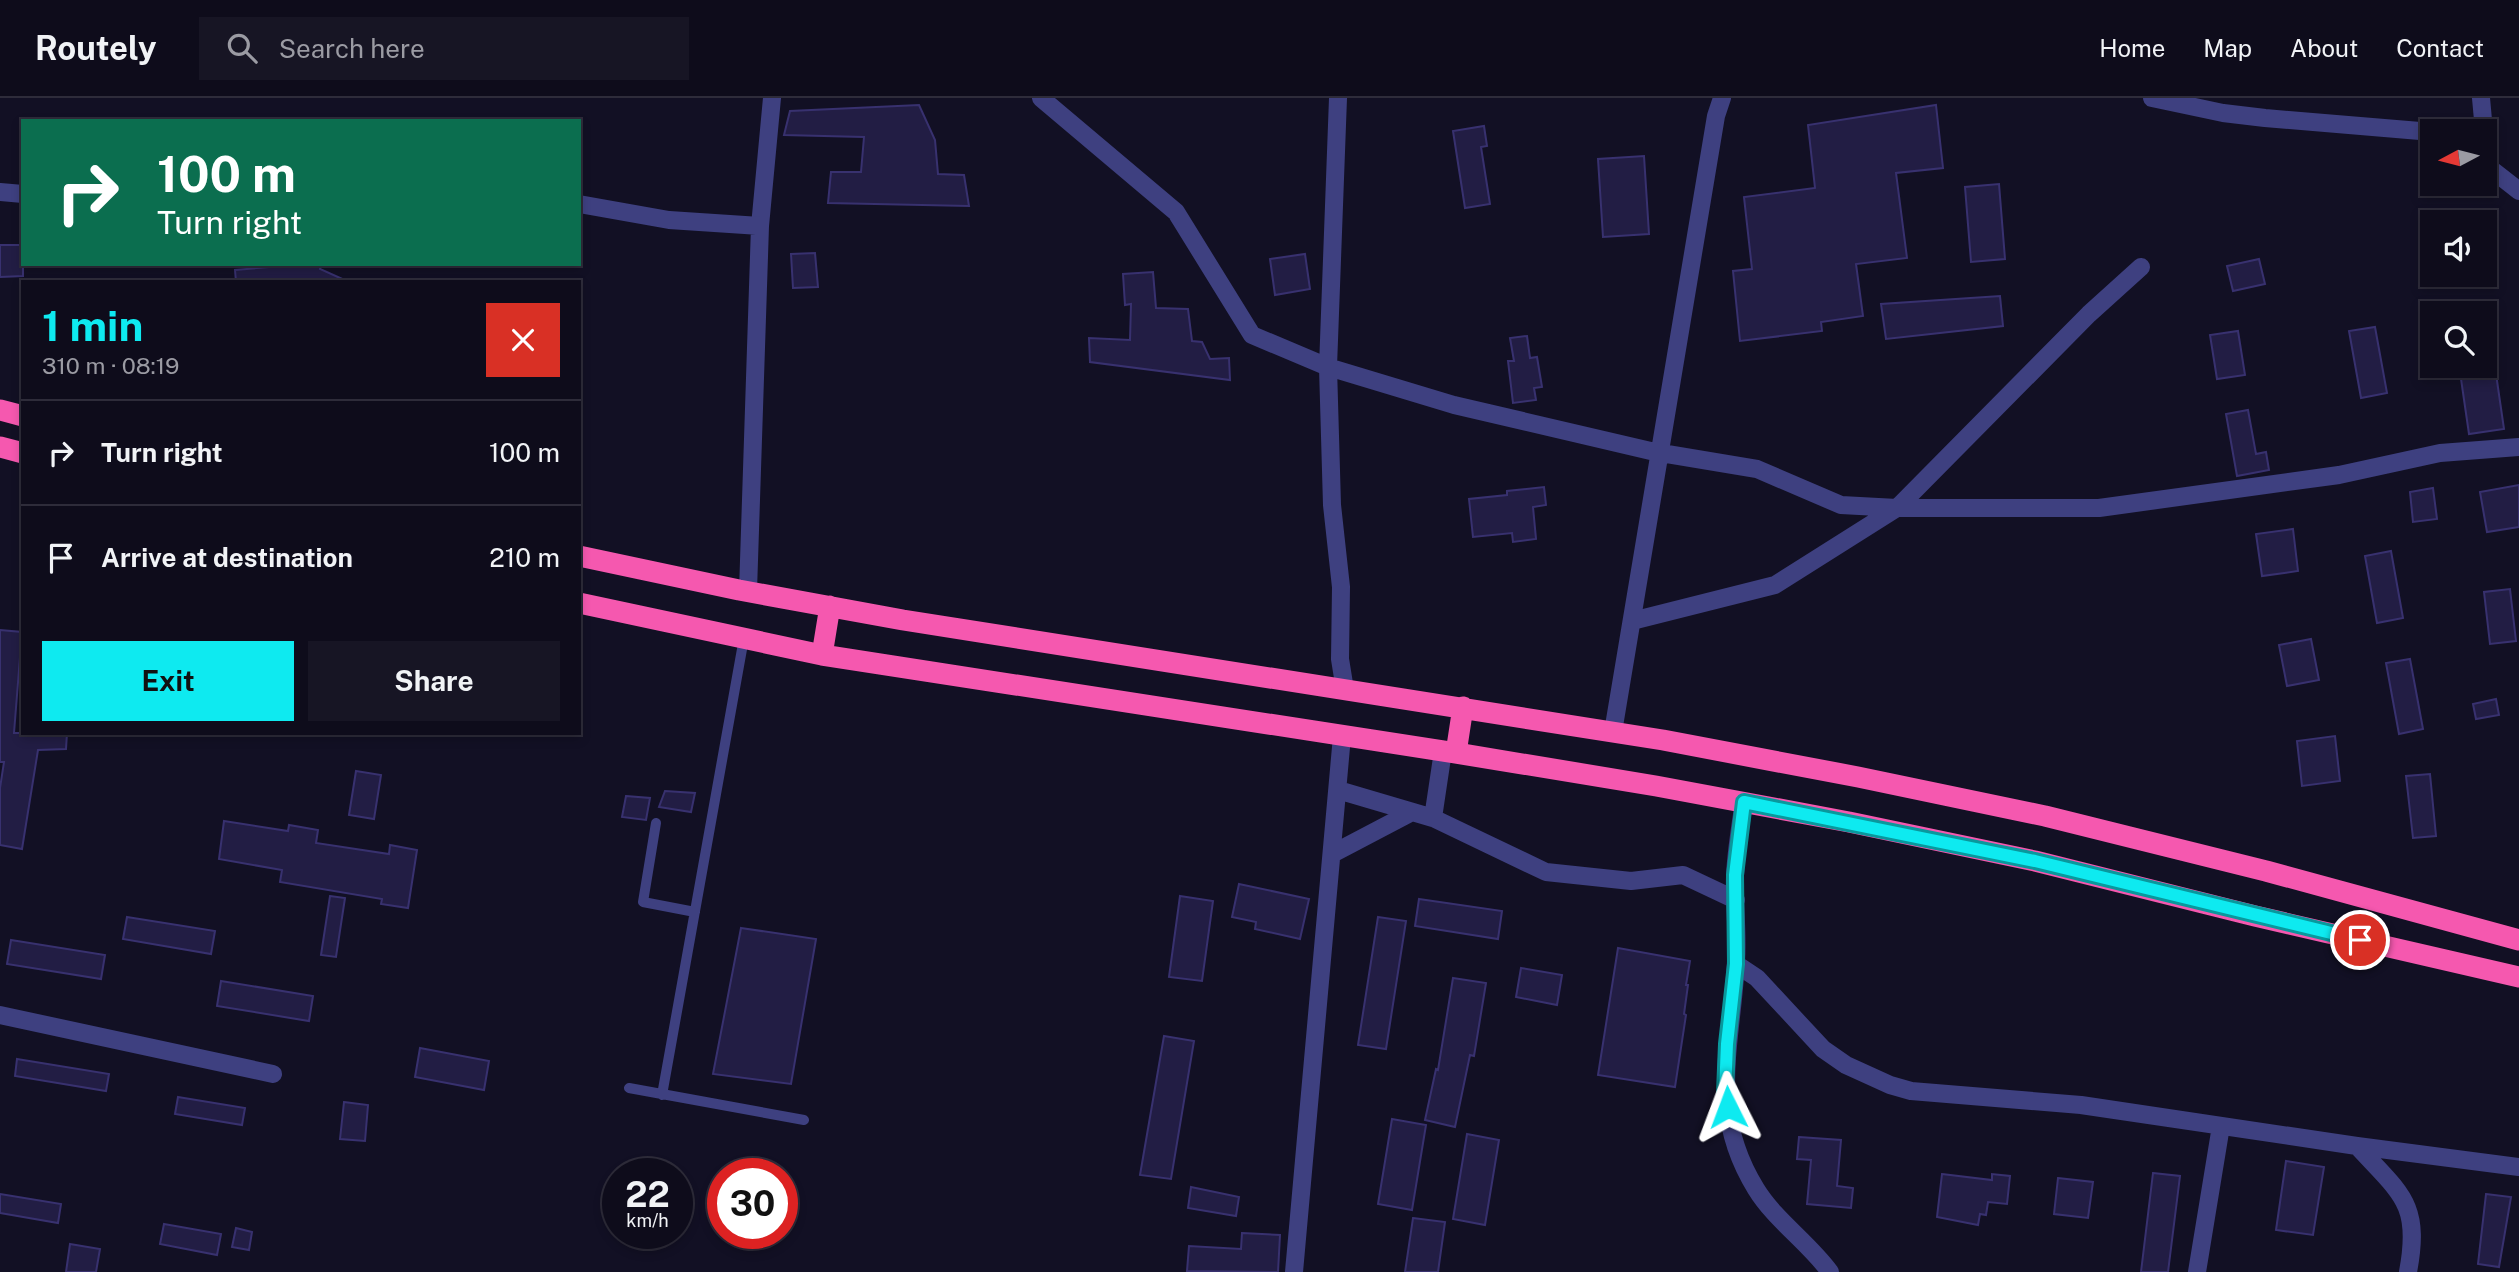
<!DOCTYPE html>
<html lang="en">
<head>
<meta charset="utf-8">
<style>
  :root { --surface:#0e0c1b; --page:#171524; --text:#f1f3f6; --muted:#9b9ba3; --line:#2e2c3a; --accent:#0eeaf0 }
  body { margin:0; font-family:"Public Sans",sans-serif; background:var(--page); color:var(--text); height:100vh; display:flex; flex-direction:column; font-size:26px; white-space:nowrap }
  * { box-sizing:border-box; margin:0 }
  p { font-size:23px; color:var(--muted) }
  .icon { flex:none; width:38px; height:38px; fill:none; stroke:currentColor; stroke-width:2; stroke-linecap:round; stroke-linejoin:round }
  .map { position:relative; flex:1; overflow:hidden }
  .drawer { position:absolute; left:21px; top:182px; width:560px; height:455px; display:flex; flex-direction:column; background:var(--surface); border-radius:0px; box-shadow:0 4px 10px #0003,0 0 0 2px var(--line) }
  .drawer>* { flex:none }
  .hud { position:absolute; left:21px; top:21px; width:560px; height:147px; border-radius:0px; box-shadow:0 4px 10px #0003,0 0 0 2px var(--line); background:#0b6e4f; color:#fff; overflow:hidden }
  .needle { width:46px; rotate:263deg }
  .fabs { position:absolute; left:2420px; top:21px; display:grid; gap:14px }
  .fabs a { display:grid; place-items:center; width:77px; height:77px; border-radius:0px; background:var(--surface); box-shadow:0 4px 10px #0003,0 0 0 2px var(--line); font-size:35px }
  .speed { position:absolute; left:602px; top:1060px; display:flex; gap:14px; font-size:35px; font-weight:700; text-align:center }
  .speed>* { display:grid; place-content:center; width:91px; height:91px; border-radius:50%; background:var(--surface); box-shadow:0 4px 10px #0003,0 0 0 2px var(--line); line-height:1 }
  .speed small { font-size:18px; font-weight:400 }
  .speed .limit { border:10px solid #d22; background:#fff; color:#111 }
  .pin { position:absolute; display:grid; place-items:center; width:60px; height:60px; color:#fff; margin:-30px; border:4px solid #fff; border-radius:50%; box-shadow:0 2px 7px #0007 }
  .me { position:absolute; width:77px; margin:-38px; rotate:357deg; stroke-linejoin:round; filter:drop-shadow(0 0 5px #0008) }
  .turn { display:flex; align-items:center; gap:24px; height:147px; padding:0 21px; font-size:32px }
  .turn .icon { width:91px; height:91px; stroke-width:2.5 }
  .turn b { display:block; font-size:49px; line-height:60px }
  .round { display:grid; place-items:center; flex:none; width:74px; height:74px; border-radius:0px; background:var(--page) }
  .headline { display:flex; align-items:center; justify-content:space-between; height:119px; padding:0 21px }
  h1 { font-size:42px; font-weight:700; line-height:52px; color:var(--accent) }
  .button { display:flex; gap:14px; margin-top:auto; padding:14px 21px }
  .button a { flex:1; height:80px; border-radius:0px; background:var(--accent); color:#111; font-size:28px; font-weight:700; line-height:80px; text-align:center }
  .button a+a { background:var(--page); color:var(--text) }
  ul { padding:0; list-style:none }
  li { display:flex; align-items:center; gap:21px; height:105px; padding:0 21px; border-top:2px solid var(--line) }
  li div { flex:1 }
  li b { display:block; font-size:26px }
  li em { font-style:normal }
  header { display:flex; align-items:center; gap:42px; box-sizing:border-box; height:98px; padding:0 35px; background:var(--surface); border-bottom:2px solid var(--line) }
  header strong { font-size:33px }
  nav { display:flex; gap:38px; margin-inline-start:auto; font-size:24px }
  .search { width:490px; height:63px; background:var(--page); display:flex; align-items:center; gap:18px; box-sizing:border-box; padding:0 24px; border-radius:0px; color:var(--muted); font-size:26px }
  .map>svg:first-child { display:block }
  .building { fill:#221d44; stroke:#38316f; stroke-width:2 }
  .lines { fill:none; stroke-linecap:round; stroke-linejoin:round }
  .lane { stroke:#3e4080; stroke-width:10 }
  .street { stroke:#3e4080; stroke-width:18 }
  .highway { stroke:#f558af; stroke-width:21 }
  .route-casing { stroke:#09989c; stroke-width:18 }
  .route { stroke:#0eeaf0; stroke-width:12 }
</style>
</head>
<body>
<header>
<strong>Routely</strong>
<div class="search"><svg class="icon" aria-label="search" viewBox="0 0 24 24"><circle cx="10" cy="10" r="6"/><path d="M15 15l6 6"/></svg>Search here</div>
<nav><a>Home</a><a>Map</a><a>About</a><a>Contact</a></nav>
</header>
<div class="map">
<svg width="2519" height="1174" viewBox="0 0 2519 1174">
  <rect width="100%" height="100%" fill="#121024"/>
  <path class="building" d="M919,7L935,42L938,76L964,77L969,108L828,105L831,74H861L864,39L784,37L790,13Z
    M1936,7L1943,70L1896,75L1907,160L1856,166L1863,218L1821,224L1822,233L1740,243L1733,173L1752,171L1744,99L1815,90L1808,27Z
    M1484,28L1487,48L1481,49L1490,106L1465,110L1453,33Z
    M1644,58L1649,136L1603,139L1598,61Z
    M1999,86L2005,161L1971,164L1965,89Z
    M0,147H23V178L0,179Z
    M815,155L818,189L793,190L791,156Z
    M1305,156L1310,191L1275,197L1270,161Z
    M2259,161L2265,186L2233,193L2227,168Z
    M280,166H321L320,171L349,184H236L235,172L280,168Z
    M1153,174L1156,210L1188,211L1192,243L1202,244L1210,261L1229,260L1230,282L1090,264L1089,240L1130,242L1131,206L1125,207L1123,176Z
    M2000,198L2003,228L1886,241L1881,206Z
    M2375,229L2387,295L2361,300L2349,233Z
    M2238,233L2245,277L2217,281L2210,237Z
    M1527,238L1530,260L1537,259L1542,289L1534,290L1536,302L1513,305L1508,263H1514L1510,240Z
    M2495,269L2504,331L2469,336L2460,274Z
    M2248,312L2256,356L2266,354L2269,372L2237,378L2226,316Z
    M2519,387V429L2487,434L2480,394Z
    M1544,389L1546,407L1533,409L1536,441L1513,444L1512,435L1473,439L1469,401L1507,397V393Z
    M2433,390L2437,421L2413,424L2410,394Z
    M2293,431L2298,473L2262,478L2256,436Z
    M2391,453L2403,520L2377,525L2365,458Z
    M2510,491L2516,543L2490,546L2484,494Z
    M0,532L22,534L14,635H67L66,651L38,652L22,751L0,747V690L4,664H0Z
    M2311,541L2319,582L2287,588L2279,547Z
    M2410,561L2423,631L2399,636L2386,565Z
    M2496,601L2499,617L2476,621L2473,606Z
    M2335,638L2340,683L2302,688L2297,643Z
    M356,673L381,677L374,721L349,717Z
    M2430,676L2436,738L2413,740L2406,678Z
    M665,693L695,695L691,714L659,709Z
    M626,698L650,700L646,722L622,719Z
    M224,723L288,733L289,727L318,732L316,745L389,756L390,747L417,752L408,810L381,806L382,801L280,784L282,772L219,761Z
    M1239,786L1309,801L1300,841L1255,831L1256,824L1232,819Z
    M330,798L345,800L336,859L321,857Z
    M1180,798L1213,803L1202,883L1169,879Z
    M1419,801L1502,813L1498,841L1415,828Z
    M127,819L215,833L211,856L123,841Z
    M1378,819L1406,823L1386,951L1358,947Z
    M741,830L816,841L791,986L713,976Z
    M11,842L105,857L101,881L7,866Z
    M1618,850L1690,863L1686,887H1688L1684,916L1686,917L1675,989L1598,977Z
    M1521,870L1562,877L1557,907L1516,899Z
    M1453,880L1486,885L1474,958L1470,957L1455,1029L1425,1022L1436,971L1438,972Z
    M221,883L313,898L309,923L217,908Z
    M1164,938L1194,943L1171,1081L1140,1077Z
    M420,950L489,963L484,992L415,979Z
    M17,961L109,976L106,993L15,978Z
    M178,999L245,1010L242,1027L175,1016Z
    M344,1004L368,1007L365,1043L340,1041Z
    M1392,1021L1426,1027L1412,1112L1378,1106Z
    M1467,1036L1499,1042L1485,1127L1453,1121Z
    M1799,1039L1841,1042L1837,1088L1853,1090L1851,1110L1807,1106L1811,1062L1797,1061Z
    M2286,1063L2324,1069L2313,1137L2276,1132Z
    M2153,1075L2180,1078L2168,1174H2141Z
    M1942,1076L1992,1082V1076L2010,1078L2007,1106L1988,1104L1986,1117L1980,1116L1978,1127L1937,1119Z
    M2058,1080L2093,1084L2088,1120L2054,1116Z
    M1191,1089L1239,1099L1236,1118L1188,1110Z
    M0,1096L61,1106L58,1125L0,1115Z
    M2486,1096L2511,1099L2499,1169L2478,1166Z
    M1413,1120L1445,1124L1438,1174H1405Z
    M164,1126L221,1136L217,1157L160,1146Z
    M236,1130L252,1134L249,1152L232,1149Z
    M1242,1135L1280,1137L1278,1174L1187,1173L1189,1148L1241,1151Z
    M70,1146L100,1151L96,1174H66Z"/>
  <g class="lines">
    <path class="lane" d="M656,725L643,804L695,814
      M629,990L804,1022
      M662,997L744,540"/>
    <path class="street" d="M1041,0L1176,114L1252,237L1328,269L1454,307L1655,354L1757,371L1841,407L1897,410L2089,216L2141,169
      M1338,0L1328,269L1332,407L1341,489L1340,561L1345,592
      M2152,0L2223,15L2265,20L2432,34
      M2481,0L2484,33
      M2485,45L2491,71L2519,93
      M0,94L23,96
      M579,106L669,122L760,128
      M748,493L760,128L772,0
      M1632,523L1775,487L1897,410H2099L2339,377L2440,355L2519,349
      M1613,634L1716,18L1722,0
      M1443,653L1433,720L1546,774L1631,783L1683,777L1736,802
      M1338,692L1433,720
      M1744,704C1740,729 1736,754 1735,778C1734,807 1738,835 1736,863C1732,947 1707,1012 1756,1091C1775,1122 1808,1144 1830,1174
      M1332,756L1412,714
      M1736,866L1757,880L1823,951L1846,967L1890,987L1911,993L2081,1007L2357,1048L2519,1069
      M0,917L273,976
      M2357,1048C2401,1096 2421,1105 2408,1174
      M1294,1174L1342,638
      M2197,1174L2221,1028"/>
    <path class="highway" d="M0,312L23,318
      M0,349L23,355
      M579,458L739,492L903,522L1663,642L1858,679L2045,718L2266,773L2519,842
      M579,505L822,557L1456,655L1656,688L1849,724L2035,763L2255,818L2519,879
      M822,557L830,508
      M1456,655L1463,609"/>
  </g>
  <g class="lines">
    <defs>
      <path id="route" d="M1728,1009L1725,994L1727,946L1736,866L1735,777L1744,704L2035,763L2360,842"/>
    </defs>
    <use href="#route" class="route-casing"/>
    <use href="#route" class="route"/>
  </g>
</svg>
<div class="fabs">
<a><svg class="needle" viewBox="-14 -14 28 28"><path d="M0-13l5 13h-10z" fill="#e53935"/><path d="M0 13l5-13h-10z" fill="#9b9ba3"/></svg></a>
<a><svg class="icon" aria-label="sound" viewBox="0 0 24 24"><path d="M4 9h4l5-4v14l-5-4H4zM17 9q2 3 0 6"/></svg></a>
<a><svg class="icon" aria-label="search" viewBox="0 0 24 24"><circle cx="10" cy="10" r="6"/><path d="M15 15l6 6"/></svg></a>
</div>
<div class="speed"><div>22<small>km/h</small></div><div class="limit">30</div></div>
<div class="pin" style="left:2360px;top:842px;background:#d93025"><svg class="icon" aria-label="arrive" viewBox="0 0 24 24"><path d="M6 21V4h12l-3 4 3 4H6"/></svg></div>
<svg class="me" style="left:1728px;top:1009px" viewBox="-20 -20 40 40"><path d="M0-17L14 15 0 8-14 15z" fill="#0eeaf0" stroke="#fff" stroke-width="4"/></svg>
<div class="hud">
<div class="turn"><svg class="icon" aria-label="right" viewBox="0 0 24 24"><path d="M7 20v-9h11M14 6l5 5-5 5"/></svg><div><b>100 m</b>Turn right</div></div>
</div>
<section class="drawer">
<div class="headline"><div><h1>1 min</h1><p>310 m · 08:19</p></div><a class="round" style="background:#d93025;color:#fff"><svg class="icon" aria-label="close" viewBox="0 0 24 24"><path d="M6 6l12 12M18 6L6 18"/></svg></a></div>
<ul>
<li><svg class="icon" aria-label="right" viewBox="0 0 24 24"><path d="M7 20v-9h11M14 6l5 5-5 5"/></svg><div><b>Turn right</b></div><em>100 m</em></li>
<li><svg class="icon" aria-label="arrive" viewBox="0 0 24 24"><path d="M6 21V4h12l-3 4 3 4H6"/></svg><div><b>Arrive at destination</b></div><em>210 m</em></li>
</ul>
<div class="button"><a>Exit</a><a>Share</a></div>
</section>
</div>
</body>
</html>
